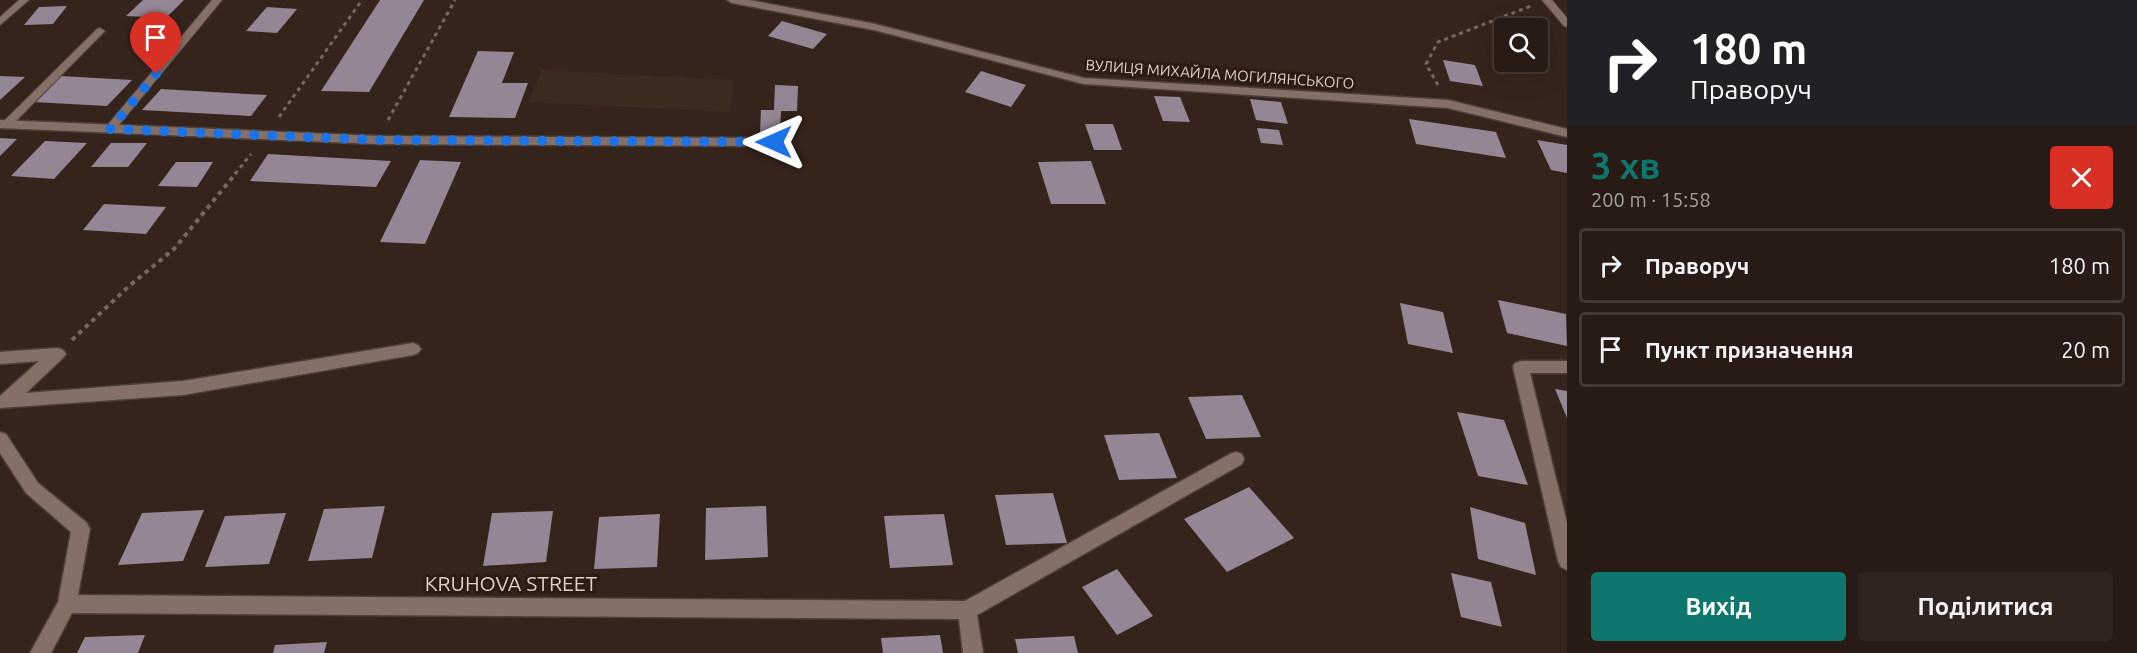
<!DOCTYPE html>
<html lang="uk">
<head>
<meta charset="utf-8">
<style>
  :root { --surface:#281b15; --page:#30241e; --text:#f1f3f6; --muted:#a5a1a0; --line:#443934; --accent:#0f766e }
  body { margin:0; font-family:Ubuntu,sans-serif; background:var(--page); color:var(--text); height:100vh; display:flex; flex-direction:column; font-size:22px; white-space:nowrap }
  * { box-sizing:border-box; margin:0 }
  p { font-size:20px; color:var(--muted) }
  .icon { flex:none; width:33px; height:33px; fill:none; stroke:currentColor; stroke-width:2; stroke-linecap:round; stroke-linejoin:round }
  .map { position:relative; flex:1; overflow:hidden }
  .sheet { display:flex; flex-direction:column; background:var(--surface); width:570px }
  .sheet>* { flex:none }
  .hud { background:#202124; color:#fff; overflow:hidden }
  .tools { position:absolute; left:1494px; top:18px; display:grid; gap:12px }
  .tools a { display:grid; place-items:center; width:54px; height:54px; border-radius:6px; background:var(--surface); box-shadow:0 6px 24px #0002,0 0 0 2px var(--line); font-size:30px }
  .pin { position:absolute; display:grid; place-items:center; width:51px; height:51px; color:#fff; margin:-62px -26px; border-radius:50% 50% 50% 0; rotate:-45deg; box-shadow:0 0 6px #0007 }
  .pin .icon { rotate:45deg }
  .me { position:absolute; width:66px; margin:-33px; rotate:270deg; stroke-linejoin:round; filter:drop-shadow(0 0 4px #0008) }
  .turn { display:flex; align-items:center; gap:21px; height:126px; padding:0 24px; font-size:27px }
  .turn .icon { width:78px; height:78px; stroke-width:2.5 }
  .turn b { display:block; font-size:42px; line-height:51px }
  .round { display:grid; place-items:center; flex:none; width:63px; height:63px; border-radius:6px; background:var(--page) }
  .overview { display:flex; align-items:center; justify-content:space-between; height:102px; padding:0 24px }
  h1 { font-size:36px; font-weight:600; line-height:45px; color:var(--accent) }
  .primary-button { display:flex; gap:12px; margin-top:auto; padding:12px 24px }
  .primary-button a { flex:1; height:69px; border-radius:6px; background:var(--accent); color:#fff; font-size:24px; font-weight:600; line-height:69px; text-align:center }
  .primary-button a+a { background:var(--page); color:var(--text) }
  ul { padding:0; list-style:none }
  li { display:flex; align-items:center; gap:18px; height:75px; margin:0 12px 9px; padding:0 12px; border:3px solid var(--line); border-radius:6px }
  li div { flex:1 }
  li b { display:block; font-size:22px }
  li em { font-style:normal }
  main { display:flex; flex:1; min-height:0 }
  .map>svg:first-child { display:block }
  .education { fill:#3a2d20 }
  .building { fill:#958695 }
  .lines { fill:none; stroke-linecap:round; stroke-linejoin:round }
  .service-casing { stroke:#4e4039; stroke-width:2 }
  .minor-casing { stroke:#4e4039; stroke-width:3 }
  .path-far1 { stroke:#766760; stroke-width:3; stroke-dasharray:4 4; stroke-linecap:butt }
  .path { stroke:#766760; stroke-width:4; stroke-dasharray:4.5 4.5; stroke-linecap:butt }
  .service { fill:#857067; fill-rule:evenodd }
  .minor { fill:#857067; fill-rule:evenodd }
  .route { stroke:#1a73e8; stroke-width:10; stroke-dasharray:0 18 }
  .labels { text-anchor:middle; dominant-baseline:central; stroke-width:6; stroke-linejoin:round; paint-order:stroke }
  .far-street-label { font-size:15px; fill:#dcd0cb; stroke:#2b1b13 }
  .near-street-label { font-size:21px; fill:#dcd0cb; stroke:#2b1b13 }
</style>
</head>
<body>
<main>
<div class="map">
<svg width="1567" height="653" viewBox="0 0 1567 653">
  <rect width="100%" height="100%" fill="#35241c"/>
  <path class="education" d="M542,70L735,80L729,112L528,102Z"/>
  <path class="building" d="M143,0H184L166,18L126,16Z
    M380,0H424L369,92L321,91Z
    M67,6L53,24L24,25L39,7Z
    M267,7L297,9L277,33L246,31Z
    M782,21L827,34L813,49L768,36Z
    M478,51L514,52L502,83H528L515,118L449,117Z
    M1443,60L1475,65L1483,86L1450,81Z
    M981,71L1026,85L1011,107L965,92Z
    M0,76L25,77L0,100Z
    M60,76L132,80L107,106L33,102Z
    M775,85L798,86L797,111H781L780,133H760L761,110H774Z
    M161,89L267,95L251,116L142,110Z
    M1154,96L1180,97L1190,122L1163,121Z
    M1250,99L1281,102L1288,124L1256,120Z
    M1409,119L1496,132L1506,158L1416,144Z
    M1085,124H1113L1122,150H1094Z
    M1257,128L1279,130L1283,145L1261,143Z
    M0,138L17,139L0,156Z
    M1537,140L1567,145V173L1551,170Z
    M45,141L87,143L54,179L11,176Z
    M111,143H147L128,167H91Z
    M268,154L391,161L376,187L250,181Z
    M420,160L461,162L425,244L380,242Z
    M1091,161L1106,204H1051L1038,162Z
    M176,162H213L197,187L158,186Z
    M104,204L166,207L146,234L83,230Z
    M1498,300L1566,314L1567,346L1507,333Z
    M1400,303L1443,312L1453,353L1408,344Z
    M1555,389L1567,391V418Z
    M1242,395L1261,437L1206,439L1188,397Z
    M1457,412L1504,420L1528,485L1478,476Z
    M1159,433L1177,478L1119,480L1104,435Z
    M1249,487L1294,538L1227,572L1184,519Z
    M1053,493L1067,543L1006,545L995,495Z
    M385,506L372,558L308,561L324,509Z
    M766,506L768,557L705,560L706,508Z
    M1470,507L1525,523L1536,575L1478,559Z
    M204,510L183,561L118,565L142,513Z
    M553,511L546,562L483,566L492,513Z
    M286,513L269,564L205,567L225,516Z
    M660,514L657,567L594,569L599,517Z
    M944,514L953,565L890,568L884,516Z
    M1117,569L1153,616L1117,635L1082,587Z
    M1451,573L1491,582L1502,627L1461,617Z
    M145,635L138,653H77L85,637Z
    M940,635L943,653H883L881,638Z
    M1074,636L1078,653H1018L1015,639Z
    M327,642L324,653H273L275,645Z"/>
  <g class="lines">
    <defs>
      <path id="service" d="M19,0H29L0,25V17Z
        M212,0H222L114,131H106V127Z
        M1542,0H1552L1567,18V27L1564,26Z
        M100,28L105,31L103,33L11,126H3V122L97,29Z"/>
      <path id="minor" d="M727,0H749L875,24L1084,78L1448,100L1567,129V137L1448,108L1084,84L874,30L732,3Z
        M0,120L378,136L774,138L780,142L774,146L378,144L0,128Z
        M413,343L418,345L421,349L418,353L413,355L183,395L0,408V396L39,361L0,364V352L58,348L63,350L66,354L63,358L26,393L183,381Z
        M1521,361H1567V373H1530L1567,523V570L1561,567L1558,561L1513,367L1515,363Z
        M0,432L6,434L38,483L87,523L90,529L78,595L965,601L1230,454L1236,452L1242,454L1244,459L1242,464L977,615L983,653H963L959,619L72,613L51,653H30L58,602L71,532L26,493L0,453Z"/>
    </defs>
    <use href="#service" class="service-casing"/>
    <use href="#minor" class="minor-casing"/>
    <path class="path-far1" d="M1438,85L1426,64L1438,42L1531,6
      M279,117L362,0
      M388,120L455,0
      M235,174L251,154"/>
    <path class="path" d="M72,340L128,287L174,249L236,173"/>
    <use href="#service" class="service"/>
    <use href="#minor" class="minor"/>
  </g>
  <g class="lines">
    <path class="route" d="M156,74L110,129L378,140L774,142"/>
  </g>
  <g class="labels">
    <g class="far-street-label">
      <text transform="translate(1220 74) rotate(4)">ВУЛИЦЯ МИХАЙЛА МОГИЛЯНСЬКОГО</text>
    </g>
    <g class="near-street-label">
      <text x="511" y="583">KRUHOVA STREET</text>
    </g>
  </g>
</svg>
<div class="tools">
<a><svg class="icon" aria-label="search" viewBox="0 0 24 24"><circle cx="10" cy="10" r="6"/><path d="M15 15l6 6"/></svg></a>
</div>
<div class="pin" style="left:156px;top:74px;background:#d93025"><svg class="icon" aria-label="arrive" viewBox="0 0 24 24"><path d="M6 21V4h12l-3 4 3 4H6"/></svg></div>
<svg class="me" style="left:774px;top:142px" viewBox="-20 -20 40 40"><path d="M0-17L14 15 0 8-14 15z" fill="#1a73e8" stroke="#fff" stroke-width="4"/></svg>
</div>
<section class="sheet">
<div class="hud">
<div class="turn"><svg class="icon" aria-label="right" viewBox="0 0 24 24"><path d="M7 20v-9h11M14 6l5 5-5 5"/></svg><div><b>180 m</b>Праворуч</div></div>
</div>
<div class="overview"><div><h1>3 хв</h1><p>200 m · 15:58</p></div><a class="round" style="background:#d93025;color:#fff"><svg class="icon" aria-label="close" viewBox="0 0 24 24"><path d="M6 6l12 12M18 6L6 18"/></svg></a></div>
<ul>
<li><svg class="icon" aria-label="right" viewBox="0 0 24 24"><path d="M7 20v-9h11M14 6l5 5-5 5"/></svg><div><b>Праворуч</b></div><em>180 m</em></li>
<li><svg class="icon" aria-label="arrive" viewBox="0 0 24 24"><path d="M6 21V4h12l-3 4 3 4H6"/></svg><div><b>Пункт призначення</b></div><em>20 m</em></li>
</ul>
<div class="primary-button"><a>Вихід</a><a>Поділитися</a></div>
</section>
</main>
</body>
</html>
